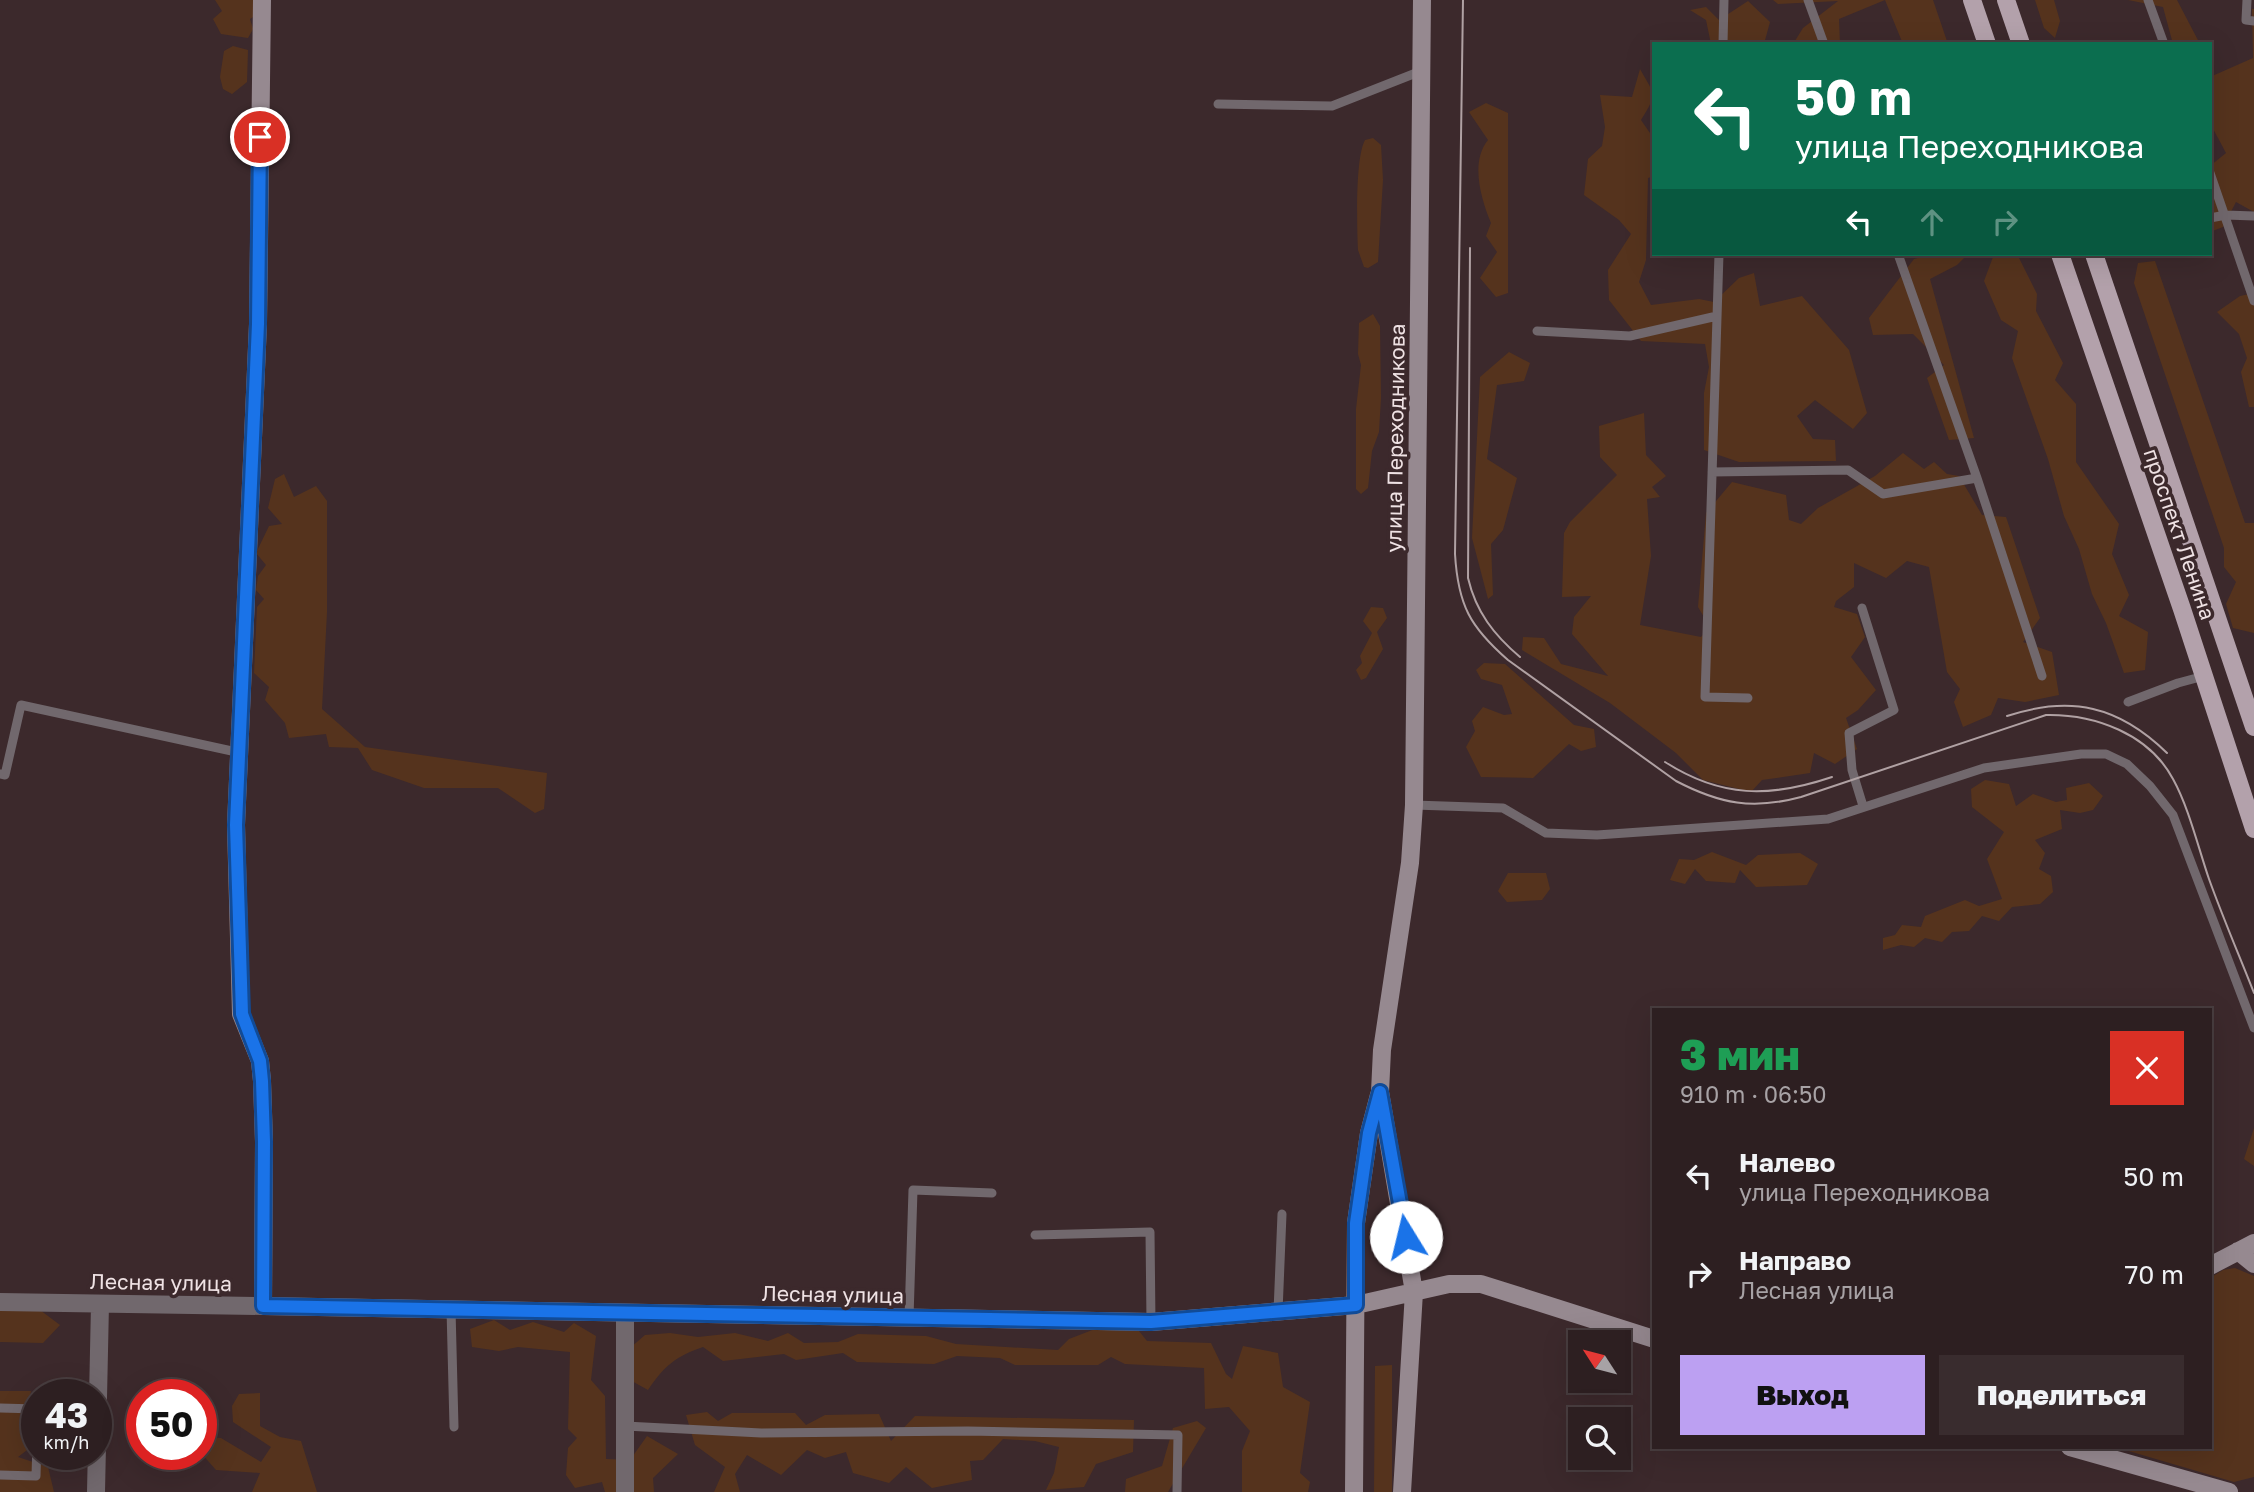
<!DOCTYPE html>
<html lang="ru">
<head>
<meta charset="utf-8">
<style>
  :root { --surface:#2d1f21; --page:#392c2e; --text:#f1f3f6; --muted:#a7a2a5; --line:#483d3f; --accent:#bca0f2 }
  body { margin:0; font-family:"Golos Text",sans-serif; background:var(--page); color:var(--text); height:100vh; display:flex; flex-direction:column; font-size:26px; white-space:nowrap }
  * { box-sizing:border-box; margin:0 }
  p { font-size:23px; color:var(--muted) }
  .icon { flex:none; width:38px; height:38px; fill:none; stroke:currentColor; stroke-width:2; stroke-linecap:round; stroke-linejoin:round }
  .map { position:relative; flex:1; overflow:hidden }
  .details { position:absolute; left:1652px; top:1008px; width:560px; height:441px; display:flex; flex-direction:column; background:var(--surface); border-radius:0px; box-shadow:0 7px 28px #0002,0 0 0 2px var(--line) }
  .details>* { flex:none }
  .banner { position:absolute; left:1652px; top:42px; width:560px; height:214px; border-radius:0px; box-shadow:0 7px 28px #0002,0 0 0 2px var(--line); background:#0b6e4f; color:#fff; overflow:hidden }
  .needle { width:46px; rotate:306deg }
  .tools { position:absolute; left:1568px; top:1330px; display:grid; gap:14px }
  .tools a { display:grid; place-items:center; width:63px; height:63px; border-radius:0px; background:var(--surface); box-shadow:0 7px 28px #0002,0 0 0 2px var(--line); font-size:35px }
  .speed { position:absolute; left:21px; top:1379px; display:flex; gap:14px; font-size:35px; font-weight:700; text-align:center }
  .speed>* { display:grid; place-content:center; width:91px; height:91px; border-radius:50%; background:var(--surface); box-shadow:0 7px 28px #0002,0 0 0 2px var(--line); line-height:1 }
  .speed small { font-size:18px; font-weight:400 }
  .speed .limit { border:10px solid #d22; background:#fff; color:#111 }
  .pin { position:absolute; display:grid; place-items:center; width:60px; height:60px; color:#fff; margin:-30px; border:4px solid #fff; border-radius:50%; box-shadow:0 2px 7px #0007 }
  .me { position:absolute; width:77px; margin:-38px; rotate:351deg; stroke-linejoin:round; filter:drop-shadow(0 0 5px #0008) }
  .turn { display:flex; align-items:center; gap:24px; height:147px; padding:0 28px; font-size:32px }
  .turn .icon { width:91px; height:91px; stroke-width:2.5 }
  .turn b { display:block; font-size:49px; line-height:60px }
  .lanes { display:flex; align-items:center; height:66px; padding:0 28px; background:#0003; justify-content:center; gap:35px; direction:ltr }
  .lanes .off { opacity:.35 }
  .round { display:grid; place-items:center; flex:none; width:74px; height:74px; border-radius:0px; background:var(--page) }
  .summary { display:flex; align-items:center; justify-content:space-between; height:119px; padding:0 28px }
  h1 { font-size:42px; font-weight:800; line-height:52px; color:#1e9e55 }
  .button { display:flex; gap:14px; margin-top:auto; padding:14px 28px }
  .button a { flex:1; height:80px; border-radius:0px; background:var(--accent); color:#111; font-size:28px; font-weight:800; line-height:80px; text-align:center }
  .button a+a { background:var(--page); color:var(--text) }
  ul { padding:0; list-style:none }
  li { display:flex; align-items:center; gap:21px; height:98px; padding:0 28px }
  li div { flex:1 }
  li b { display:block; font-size:26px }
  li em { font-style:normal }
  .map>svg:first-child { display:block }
  .green { fill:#55331d }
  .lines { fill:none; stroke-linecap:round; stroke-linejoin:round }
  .lane { stroke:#71686d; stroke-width:9 }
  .street { stroke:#71686d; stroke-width:18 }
  .secondary { stroke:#968990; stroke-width:18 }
  .primary { stroke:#b3a1ab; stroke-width:18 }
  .tram { stroke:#b0a1a3; stroke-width:2 }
  .route-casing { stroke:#114b97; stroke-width:18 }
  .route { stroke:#1a73e8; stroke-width:12 }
  .labels { text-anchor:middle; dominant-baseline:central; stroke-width:7; stroke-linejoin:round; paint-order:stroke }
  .street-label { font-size:21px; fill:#efe2e4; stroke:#3c292c }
</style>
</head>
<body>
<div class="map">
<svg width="2254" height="1492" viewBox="0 0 2254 1492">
  <rect width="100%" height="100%" fill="#3c292c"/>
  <path class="green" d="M215,0H255L256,15L250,19L253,29L248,38L221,34L213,19L222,11Z
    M1773,0H1933L1948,44H1903L1885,0L1839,19L1840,44H1793L1803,28L1838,1L1778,4Z
    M2035,0H2054L2060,21L2055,38L2044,28Z
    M2128,0H2177L2200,44H2173L2163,7Z
    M1748,1L1770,22L1764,44H1711L1706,20L1690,10L1706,7L1719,20Z
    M2252,9H2254V212L2236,202L2223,227L2210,232V166L2226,153L2210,123V77L2253,58Z
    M233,46L248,50L247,82L232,94L223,89L220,77L224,51Z
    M1640,69C1655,96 1658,92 1641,120L1654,139V176L1648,178L1646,260L1639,282L1651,305L1699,299L1714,302L1739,278L1754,273L1760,306L1802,296L1849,350L1867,413L1853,429L1815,400L1797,416L1813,439L1835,440L1836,461L1739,462L1704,450V393L1709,367L1705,344L1641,341L1609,300L1608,270L1631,234L1619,220L1584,195L1588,159L1602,146L1605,127L1600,95L1632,97Z
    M1486,103L1508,113V293L1496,297L1480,278L1497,252L1486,236L1491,223C1481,199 1470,162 1488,140L1469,112Z
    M1373,138L1381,145L1383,180L1378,262L1368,268L1364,267L1358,250C1357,227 1355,158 1365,140Z
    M1935,254H1968L1957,265L1930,279L1974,438L1949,440L1927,378L1944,365L1913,334L1873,335L1869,318L1914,259Z
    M2002,254H2017L2037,294L2036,311L2063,363L2055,380L2076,404V462L2119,524L2112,554L2129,595L2119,616L2148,632L2145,670L2124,673L2106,623L2092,594L2079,549L2064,516L2048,459L2012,358L2018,331L2001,320L1984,281L1993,257Z
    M2155,261L2245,523H2254V633L2233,628L2226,604L2236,582L2224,567V548L2134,283L2138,263Z
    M2254,293V407H2249L2241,372L2247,358L2239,334L2217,312L2240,296Z
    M1373,314L1380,326L1381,398L1379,432L1372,451L1368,488L1361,494L1356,489V409L1361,365L1358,354L1359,323Z
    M1509,352L1530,363L1524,381L1497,385L1487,459L1517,478L1503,530L1491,544L1493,595L1488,599L1472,538L1480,377Z
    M1644,413L1646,455L1666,476L1652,487L1660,497L1647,499L1651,556L1640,625L1701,637L1710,627L1698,607L1706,513L1732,482L1786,495L1789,520L1801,524L1818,508L1875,476L1903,453L1924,469L1934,462L1947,474L1959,476L1982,515L2006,517L2040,618L2023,642L2052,652L2059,695L2025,702L1998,698L1991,715L1963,727L1954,702L1960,689L1947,672L1929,567L1907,561L1886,578L1854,563V587L1836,601L1834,607L1857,614L1865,637L1851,657L1876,690L1858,710L1846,718L1857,749L1835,764L1814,753L1810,773L1762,780L1751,792L1703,780L1676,753L1610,703L1522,650L1523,637L1544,638L1561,664L1608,676L1572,634L1574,617L1591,596L1562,597L1564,533L1570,522L1617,475L1600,457L1599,426Z
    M284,474L294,497L316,486L327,501V612L322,709L365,747L547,773L544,809L535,813L498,788H424L372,770L358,748L329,747L326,734L289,738L285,723L265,700L269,687L254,673L257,607L264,599L256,590L258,576L266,565L256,553L269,526L282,524L268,508L275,479Z
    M1371,607L1383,608L1387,618L1377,632L1383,649L1366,678L1361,680L1356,670L1362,663L1360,656L1372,633L1363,621Z
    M1484,663L1505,664L1574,725L1594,729L1596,747L1581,751L1569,744L1533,778L1481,777L1466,747L1475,731L1472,721L1483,707L1504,715L1512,714L1502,685L1481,679L1476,670Z
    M1985,780L2009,784L2016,806L2033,794L2056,802L2067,800L2066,788L2089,783L2103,796L2093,810L2080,813L2060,810L2062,829L2035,840L2045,853L2039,869L2051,876L2053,892L2040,904L2012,907L1999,921L1982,916L1969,931L1952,932L1942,942L1925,938L1914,947L1901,945L1883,950V938L1895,935L1902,925L1921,927L1925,916L1965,900L1979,906L2002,899L1987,859L2004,832L1972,807L1971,789Z
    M1712,852L1746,865L1758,855L1800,853L1818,864L1807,885L1756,887L1740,870L1735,883L1706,881L1695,869L1685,884L1670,880L1679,859L1694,860Z
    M1508,873H1546L1550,889L1542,900L1507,902L1498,891Z
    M2254,1128V1166L2244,1159Z
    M2235,1268L2254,1276V1477L2234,1482L2115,1447H2210V1278L2223,1270Z
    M36,1307L60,1325L43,1343L0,1342V1310Z
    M494,1320L510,1330L533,1322L564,1332L574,1323L596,1336L591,1380L605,1396L606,1459L630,1460L647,1436L678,1454L653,1478L654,1492H605L602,1482L575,1488L566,1475L568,1448L577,1438L568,1429L570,1352L518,1347L499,1351L472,1347L470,1329Z
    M1108,1324L1135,1326L1147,1341L1211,1343L1226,1374L1232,1379L1243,1346L1278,1353L1283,1387L1310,1402L1300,1473L1310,1482L1308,1492H1242V1451L1250,1431L1229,1407L1205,1409L1204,1368L1125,1364L1111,1357L1098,1365H1015L1000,1358L957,1356L934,1364L857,1362L843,1353L796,1360L784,1354L723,1361L703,1347C676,1356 664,1366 648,1390L621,1375L630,1348L645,1335L670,1333L698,1337L735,1333L768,1341L788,1333L804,1343L838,1342L858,1334L926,1336L956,1344L1058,1350L1069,1339Z
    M1392,1365V1492H1374L1375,1366Z
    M0,1391H31L25,1425L31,1447L18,1457L48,1467L54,1492H0Z
    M260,1393V1426L280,1437L301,1441L317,1492H252L260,1473L216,1470L201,1453V1441L205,1437L221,1438L261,1462L271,1447L233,1422L232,1406L239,1394Z
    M707,1412L718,1421L732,1413H795L806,1425L825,1415L879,1414L891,1441L915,1416L1134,1420L1133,1452L1096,1464L1084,1487L1046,1490L1054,1473L1059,1447L1035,1441L1003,1439L983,1460L970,1461L972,1480L932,1488L906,1467L889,1483L853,1473L846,1452L825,1458L807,1450L781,1475L747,1455L735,1474L740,1492H714L725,1467L695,1445L686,1415Z
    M1197,1421L1206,1428L1168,1492H1125L1126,1479L1162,1466L1173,1428Z"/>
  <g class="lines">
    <path class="lane" d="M1808,0L1824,44
      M2148,0L2164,44
      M2247,0L2246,20L2254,21
      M1723,44L1724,0
      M1218,104L1332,106L1421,71
      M2210,173L2254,301
      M2210,218L2226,215L2254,216
      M1719,254L1705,697L1748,698
      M1898,254L1977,478L2042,676
      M1537,331L1630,336L1717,316
      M1712,472L1848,470L1883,494L1977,478
      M1862,608L1894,710L1849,733L1852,770L1863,806
      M2128,702L2178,683L2204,676
      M0,774L5,775L21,705L241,753
      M1414,805L1503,808L1546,833L1597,835L1828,819L1984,768L2081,754H2106L2127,764L2150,786L2173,815L2254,1028
      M1035,1235L1150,1232L1151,1322
      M451,1309L454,1427
      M1278,1312L1282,1214
      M909,1318L913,1190L992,1193
      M0,1408L37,1409
      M625,1426L761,1433L968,1431L1178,1435L1177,1492
      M0,1475L36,1476L37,1442"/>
    <path class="street" d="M0,1302L263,1306
      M96,1492L100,1304
      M625,1492V1313"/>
    <path class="secondary" d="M262,0L258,324L236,825L241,1014L260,1061L262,1081L264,1142L263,1306L1151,1322L1356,1305L1449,1284H1481L1654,1339
      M2238,1251L2254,1264
      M2210,1266L2254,1243
      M2070,1447L2229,1492
      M1354,1492L1356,1223L1369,1133L1379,1095
      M1402,1492L1414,1292L1380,1092L1382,1050L1410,863L1414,805L1422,0"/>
    <path class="primary" d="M1972,0L1987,44
      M2006,0L2021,44
      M2060,254L2182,609L2254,829
      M2094,254L2254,727"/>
    <path class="tram" d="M1463,0L1455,554C1458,605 1470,627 1508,660L1676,781C1720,804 1753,810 1801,797L2046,715C2095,714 2149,734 2173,779C2189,808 2198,847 2209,879C2223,918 2239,955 2254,993
      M1470,248L1468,578C1476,612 1494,635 1520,657
      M2007,716C2071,695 2119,706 2167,753
      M1665,762C1721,798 1770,798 1832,777"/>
  </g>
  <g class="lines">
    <defs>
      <path id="route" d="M260,137L258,324L236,825L242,1014L260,1061L262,1081L264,1142L263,1306L1151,1322L1356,1305V1223L1369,1133L1380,1092L1406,1237"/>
    </defs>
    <use href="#route" class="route-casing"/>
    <use href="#route" class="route"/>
  </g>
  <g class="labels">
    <g class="street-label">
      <text transform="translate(1395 438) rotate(-89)">улица Переходникова</text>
      <text transform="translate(2180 534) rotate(71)">проспект Ленина</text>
      <text transform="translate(161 1282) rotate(1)">Лесная улица</text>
      <text transform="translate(833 1294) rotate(1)">Лесная улица</text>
    </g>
  </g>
</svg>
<div class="tools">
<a><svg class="needle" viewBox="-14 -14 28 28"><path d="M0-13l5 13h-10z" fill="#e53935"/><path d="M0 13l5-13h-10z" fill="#a7a2a5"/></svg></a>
<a><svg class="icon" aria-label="search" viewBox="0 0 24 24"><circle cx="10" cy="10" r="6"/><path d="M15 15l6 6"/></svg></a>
</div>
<div class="speed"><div>43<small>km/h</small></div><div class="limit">50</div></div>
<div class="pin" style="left:260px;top:137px;background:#d93025"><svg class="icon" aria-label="arrive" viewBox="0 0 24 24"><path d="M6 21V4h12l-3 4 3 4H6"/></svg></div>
<svg class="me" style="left:1406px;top:1237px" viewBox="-20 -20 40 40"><circle r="19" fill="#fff"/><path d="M0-13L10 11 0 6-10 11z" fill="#1a73e8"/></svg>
<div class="banner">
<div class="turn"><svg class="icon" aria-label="left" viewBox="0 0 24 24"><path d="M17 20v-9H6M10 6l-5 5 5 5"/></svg><div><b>50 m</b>улица Переходникова</div></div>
<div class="lanes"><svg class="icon" aria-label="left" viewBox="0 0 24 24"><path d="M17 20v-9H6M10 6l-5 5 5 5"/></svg><svg class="icon off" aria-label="ahead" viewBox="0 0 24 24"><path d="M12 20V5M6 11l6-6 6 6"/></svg><svg class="icon off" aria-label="right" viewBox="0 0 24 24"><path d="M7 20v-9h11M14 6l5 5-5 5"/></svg></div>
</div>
<section class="details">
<div class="summary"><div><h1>3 мин</h1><p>910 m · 06:50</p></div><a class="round" style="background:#d93025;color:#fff"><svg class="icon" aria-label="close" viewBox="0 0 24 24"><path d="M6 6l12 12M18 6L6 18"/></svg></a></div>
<ul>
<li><svg class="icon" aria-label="left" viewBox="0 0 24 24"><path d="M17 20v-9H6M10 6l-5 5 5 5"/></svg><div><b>Налево</b><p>улица Переходникова</p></div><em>50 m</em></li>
<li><svg class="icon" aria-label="right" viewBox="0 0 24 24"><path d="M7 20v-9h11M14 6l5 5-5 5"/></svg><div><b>Направо</b><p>Лесная улица</p></div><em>70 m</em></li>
</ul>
<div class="button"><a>Выход</a><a>Поделиться</a></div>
</section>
</div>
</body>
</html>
